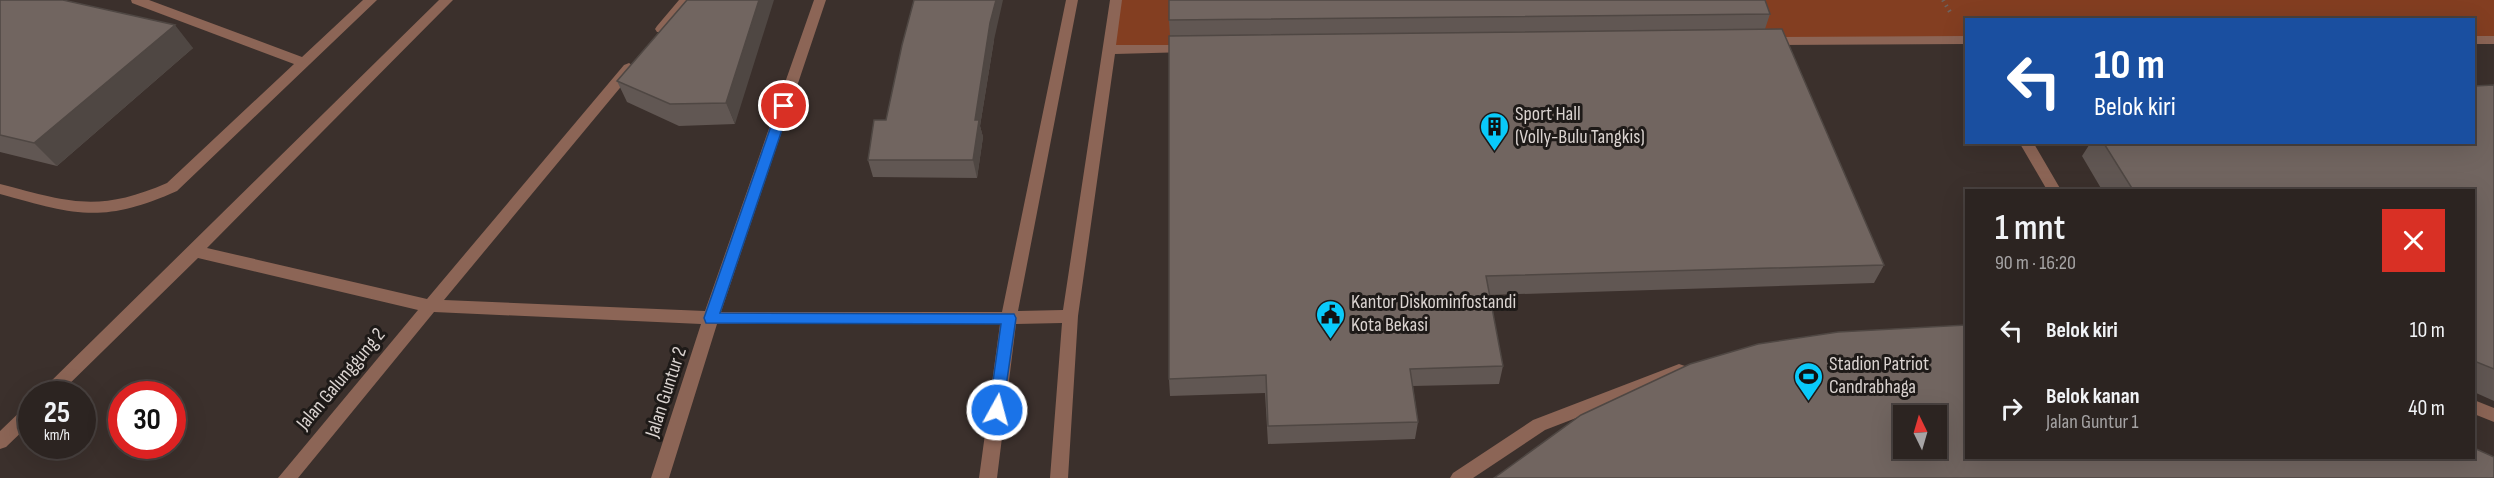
<!DOCTYPE html>
<html lang="id">
<head>
<meta charset="utf-8">
<style>
  :root { --surface:#2c2421; --page:#38302e; --text:#f1f3f6; --muted:#a6a4a5; --line:#48413f }
  body { margin:0; font-family:"Sofia Sans Condensed",sans-serif; background:var(--page); color:var(--text); height:100vh; display:flex; flex-direction:column; font-size:22px; white-space:nowrap }
  * { box-sizing:border-box; margin:0 }
  p { font-size:20px; color:var(--muted) }
  .icon { flex:none; width:33px; height:33px; fill:none; stroke:currentColor; stroke-width:2; stroke-linecap:round; stroke-linejoin:round }
  .map { position:relative; flex:1; overflow:hidden }
  .side { position:absolute; left:1965px; top:189px; width:510px; height:270px; display:flex; flex-direction:column; background:var(--surface); border-radius:0px; box-shadow:0 6px 24px #0002,0 0 0 2px var(--line) }
  .side>* { flex:none }
  .top-card { position:absolute; left:1965px; top:18px; width:510px; height:126px; border-radius:0px; box-shadow:0 6px 24px #0002,0 0 0 2px var(--line); background:#1a4fa0; color:#fff; overflow:hidden }
  .needle { width:39px; rotate:355deg }
  .tools { position:absolute; left:1893px; top:405px; display:grid; gap:12px }
  .tools a { display:grid; place-items:center; width:54px; height:54px; border-radius:0px; background:var(--surface); box-shadow:0 6px 24px #0002,0 0 0 2px var(--line); font-size:30px }
  .speed { position:absolute; left:18px; top:381px; display:flex; gap:12px; font-size:30px; font-weight:700; text-align:center }
  .speed>* { display:grid; place-content:center; width:78px; height:78px; border-radius:50%; background:var(--surface); box-shadow:0 6px 24px #0002,0 0 0 2px var(--line); line-height:1 }
  .speed small { font-size:15px; font-weight:400 }
  .speed .limit { border:9px solid #d22; background:#fff; color:#111 }
  .pin { position:absolute; display:grid; place-items:center; width:51px; height:51px; color:#fff; margin:-26px; border:3px solid #fff; border-radius:50%; box-shadow:0 2px 6px #0007 }
  .me { position:absolute; width:66px; margin:-33px; rotate:7deg; stroke-linejoin:round; filter:drop-shadow(0 0 4px #0008) }
  .turn { display:flex; align-items:center; gap:21px; height:126px; padding:0 30px; font-size:27px }
  .turn .icon { width:78px; height:78px; stroke-width:2.5 }
  .turn b { display:block; font-size:42px; line-height:51px }
  .round { display:grid; place-items:center; flex:none; width:63px; height:63px; border-radius:0px; background:var(--page) }
  .summary { display:flex; align-items:center; justify-content:space-between; height:102px; padding:0 30px }
  h1 { font-size:36px; font-weight:600; line-height:45px }
  ul { padding:0; list-style:none }
  li { display:flex; align-items:center; gap:18px; height:78px; padding:0 30px }
  li div { flex:1 }
  li b { display:block; font-size:22px }
  li em { font-style:normal }
  .map>svg:first-child { display:block }
  .green { fill:#833e21 }
  .lines { fill:none; stroke-linecap:round; stroke-linejoin:round }
  .path { stroke:#6d635f; stroke-width:4; stroke-dasharray:1.5 4.5; stroke-linecap:butt }
  .minor { fill:#8c6556; fill-rule:evenodd }
  .wall { fill:#615753 }
  .shaded-wall { fill:#4f4743 }
  .building { fill:#716560; stroke:#4f4743; stroke-width:1.5; fill-rule:evenodd }
  .route { fill:#1a73e8; stroke:#114b97; stroke-width:1.5 }
  .labels { text-anchor:middle; dominant-baseline:central; stroke-width:6; stroke-linejoin:round; paint-order:stroke }
  .poi-label { font-size:20px; fill:#dbd4d1; stroke:#1e1a18; text-anchor:start }
  .street-label { font-size:20px; fill:#dbd4d1; stroke:#1e1a18 }
</style>
</head>
<body>
<div class="map">
<svg width="2494" height="478" viewBox="0 0 2494 478">
  <rect width="100%" height="100%" fill="#3b302c"/>
  <path class="green" d="M1116,0H2494V40H2474V20H1966V40L1108,50Z"/>
  <g class="lines">
    <path class="path" d="M1943,0L1950,12"/>
    <path class="minor" d="M131,0H149L302,57L363,0H377L177,191C103,224 75,215 0,194V184C69,202 98,213 167,183L294,64L132,3Z
      M439,0H453L207,248L427,299L624,65L629,63L636,68L634,71L444,300L705,311L814,0H826L721,312H1002L1066,0H1078L1018,311L1063,310L1110,0H1122L1116,45H1194L1196,48L1189,52L1115,54L1078,316L1068,478H1050L1062,323L1016,324L997,478H979L1000,324H717L669,478H651L701,324L434,312L298,478H278L418,310L198,258L59,394H41L43,389Z
      M679,0H692L667,32H657L655,29L657,26Z
      M1966,36V44L1768,45L1761,41L1768,37Z
      M2474,36H2494V44H2474Z
      M2019,142H2033L2061,190H2047Z
      M1679,364L1685,366L1687,371L1685,376L1545,430L1473,478H1450L1453,473L1533,420Z
      M2474,400L2494,408V422L2474,414Z
      M32,404V422L6,447L0,449V431L26,406Z"/>
  </g>
  <path class="wall" d="M0,0L193,48L57,166L0,152Z
    M687,0L735,124L679,126L627,102L617,81Z
    M1770,14L1765,29L1884,265L1874,283L1489,295L1503,366L1499,384L1413,386L1418,422L1415,439L1268,444L1265,393L1170,396L1169,379L1170,36L1169,20Z
    M994,40L980,126L983,137L977,178L873,177L868,160L886,120Z
    M2494,85V401L2474,392V190H2102L2082,156L2091,142H2474Z"/>
  <path class="shaded-wall" d="M759,0H774L735,124L726,103Z
    M996,0H1003L994,40L980,126L983,137L977,178L973,160L975,120L990,23Z
    M175,25L193,48L57,166L34,143Z"/>
  <path class="building" d="M0,0H63L175,25L34,143L0,135Z
    M687,0H759L726,103L670,104L617,81Z
    M914,0H996L990,23L975,120H979L973,160H868L874,120H886L902,45Z
    M1169,0H1765L1770,14L1169,20Z
    M1782,29L1884,265L1486,276L1503,366L1410,369L1418,422L1268,426L1266,375L1169,379V36Z
    M2494,85V369L2474,361V190H2133L2103,142H2474V86Z
    M1966,325V458H2474V448L2494,457V478H1494L1581,415L1690,364L1758,344L1838,332ZM1904,416H1936V448H1904Z"/>
  <path class="route" d="M784,102L790,106L720,313L1014,314L1016,318L1002,414L997,416L992,414L989,410L1001,324L706,323L704,318L778,106Z"/>
  <defs>
    <symbol id="building-pin" viewBox="-11 -11 22 30"><path d="M0 17L-7.5 6A9.5 9.5 0 1 1 7.5 6Z" fill="#09cafa" stroke="#1e1a18"/><path d="M-4-6H4V6H1V3H-1V6H-4ZM-2.5-4.3h1.7v1.8h-1.7ZM.8-4.3h1.7v1.8H.8ZM-2.5-1h1.7V.8h-1.7ZM.8-1h1.7V.8H.8Z" fill="#111"/></symbol>
    <symbol id="civic-pin" viewBox="-11 -11 22 30"><path d="M0 17L-7.5 6A9.5 9.5 0 1 1 7.5 6Z" fill="#09cafa" stroke="#1e1a18"/><path d="M-.6-6.5H3V-4.5H.6V-3L4-1V1h2V6H-6V1h2V-1L-.6-3ZM-1.2 2.5V6h2.4V2.5Z" fill="#111"/></symbol>
    <symbol id="stadium-pin" viewBox="-11 -11 22 30"><path d="M0 17L-7.5 6A9.5 9.5 0 1 1 7.5 6Z" fill="#09cafa" stroke="#1e1a18"/><path d="M0-5a6.5 5 0 1 0 0 10a6.5 5 0 1 0 0-10ZM-3.5-1.8h7v3.6h-7Z" fill="#111"/></symbol>
  </defs>
  <g fill-rule="evenodd">
    <use href="#building-pin" x="1478" y="110" width="33" height="45"/>
    <use href="#civic-pin" x="1314" y="298" width="33" height="45"/>
    <use href="#stadium-pin" x="1792" y="360" width="33" height="45"/>
  </g>
  <g class="labels">
    <g class="poi-label">
      <text x="1515" y="114">Sport Hall<tspan x="1515" dy="23">(Volly-Bulu Tangkis)</tspan></text>
      <text x="1351" y="302">Kantor Diskominfostandi<tspan x="1351" dy="23">Kota Bekasi</tspan></text>
      <text x="1829" y="364">Stadion Patriot<tspan x="1829" dy="23">Candrabhaga</tspan></text>
    </g>
    <g class="street-label">
      <text transform="translate(341 379) rotate(-50)">Jalan Galunggung 2</text>
      <text transform="translate(666 392) rotate(-72)">Jalan Guntur 2</text>
    </g>
  </g>
</svg>
<div class="tools">
<a><svg class="needle" viewBox="-14 -14 28 28"><path d="M0-13l5 13h-10z" fill="#e53935"/><path d="M0 13l5-13h-10z" fill="#a6a4a5"/></svg></a>
</div>
<div class="speed"><div>25<small>km/h</small></div><div class="limit">30</div></div>
<div class="pin" style="left:784px;top:106px;background:#d93025"><svg class="icon" aria-label="arrive" viewBox="0 0 24 24"><path d="M6 21V4h12l-3 4 3 4H6"/></svg></div>
<svg class="me" style="left:997px;top:410px" viewBox="-20 -20 40 40"><circle r="17" fill="#1a73e8" stroke="#fff" stroke-width="3"/><path d="M0-11L8 9 0 5-8 9z" fill="#fff"/></svg>
<div class="top-card">
<div class="turn"><svg class="icon" aria-label="left" viewBox="0 0 24 24"><path d="M17 20v-9H6M10 6l-5 5 5 5"/></svg><div><b>10 m</b>Belok kiri</div></div>
</div>
<section class="side">
<div class="summary"><div><h1>1 mnt</h1><p>90 m · 16:20</p></div><a class="round" style="background:#d93025;color:#fff"><svg class="icon" aria-label="close" viewBox="0 0 24 24"><path d="M6 6l12 12M18 6L6 18"/></svg></a></div>
<ul>
<li><svg class="icon" aria-label="left" viewBox="0 0 24 24"><path d="M17 20v-9H6M10 6l-5 5 5 5"/></svg><div><b>Belok kiri</b></div><em>10 m</em></li>
<li><svg class="icon" aria-label="right" viewBox="0 0 24 24"><path d="M7 20v-9h11M14 6l5 5-5 5"/></svg><div><b>Belok kanan</b><p>Jalan Guntur 1</p></div><em>40 m</em></li>
</ul>
</section>
</div>
</body>
</html>
